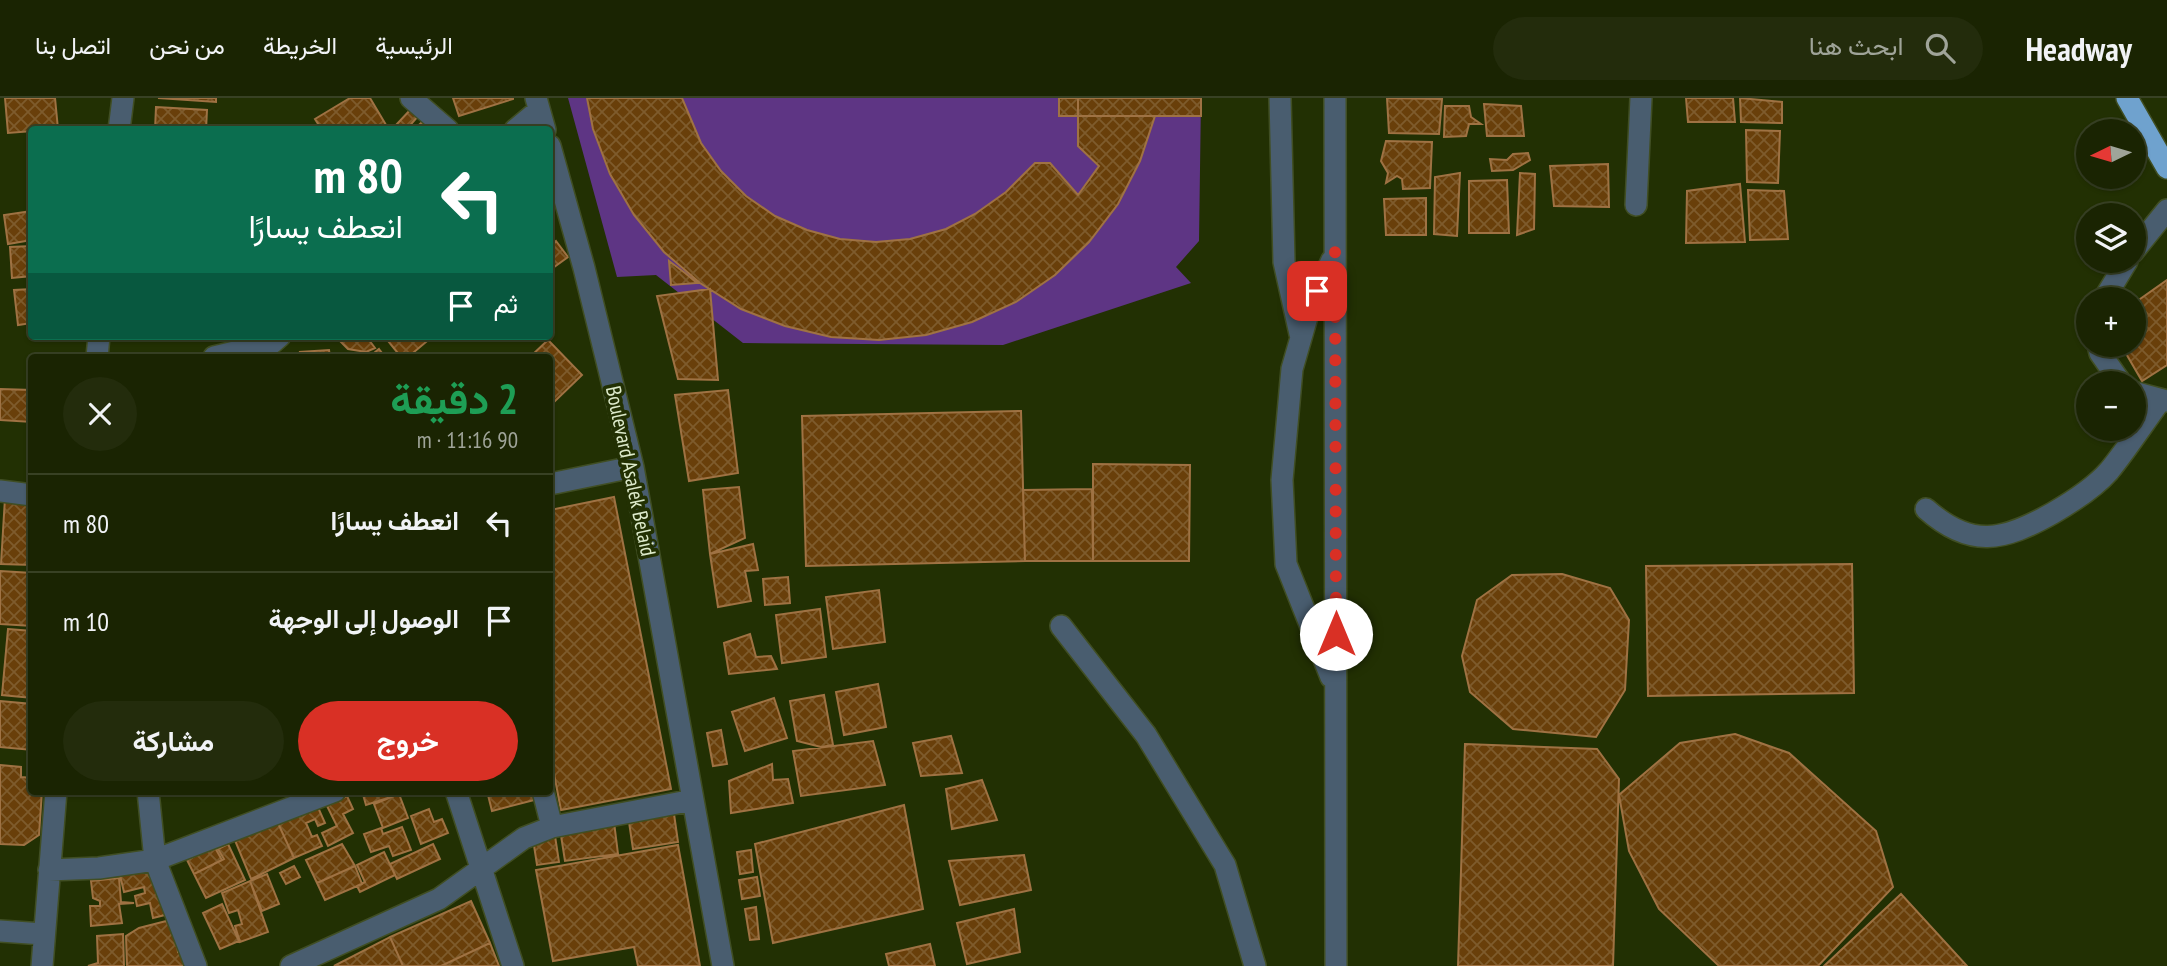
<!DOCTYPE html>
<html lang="ar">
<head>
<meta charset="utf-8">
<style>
  :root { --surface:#1a2402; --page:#232c0c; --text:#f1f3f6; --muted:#9fa499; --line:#384124; --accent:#d93025 }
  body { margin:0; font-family:"PT Sans Narrow",Vazirmatn,sans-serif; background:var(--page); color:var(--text); direction:rtl; height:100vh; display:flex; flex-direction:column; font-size:26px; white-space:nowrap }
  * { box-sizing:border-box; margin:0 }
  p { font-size:23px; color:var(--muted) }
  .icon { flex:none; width:38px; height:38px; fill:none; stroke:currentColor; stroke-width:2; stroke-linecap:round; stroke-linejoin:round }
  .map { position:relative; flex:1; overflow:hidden; direction:ltr }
  .sheet { position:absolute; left:28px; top:256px; width:525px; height:441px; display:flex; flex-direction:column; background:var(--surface); border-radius:7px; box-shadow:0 2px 5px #0004,0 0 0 2px var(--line); direction:rtl }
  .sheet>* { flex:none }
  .banner { position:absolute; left:28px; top:28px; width:525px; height:214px; border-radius:7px; box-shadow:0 2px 5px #0004,0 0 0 2px var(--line); direction:rtl; background:#0b6e4f; color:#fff; overflow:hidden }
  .needle { width:46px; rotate:265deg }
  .buttons { position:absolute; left:2076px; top:21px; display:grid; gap:14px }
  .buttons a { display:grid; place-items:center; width:70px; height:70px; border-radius:50%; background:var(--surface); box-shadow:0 2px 5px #0004,0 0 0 2px var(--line); font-size:35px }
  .pin { position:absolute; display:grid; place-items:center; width:60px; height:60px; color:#fff; margin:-30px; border-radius:14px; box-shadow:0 4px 10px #0006 }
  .me { position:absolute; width:77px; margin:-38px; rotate:0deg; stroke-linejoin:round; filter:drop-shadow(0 0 5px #0008) }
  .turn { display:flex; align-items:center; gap:24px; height:147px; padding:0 35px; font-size:32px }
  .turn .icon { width:91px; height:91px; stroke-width:2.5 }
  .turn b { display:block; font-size:49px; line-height:60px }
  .then { display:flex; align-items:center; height:66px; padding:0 35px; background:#0003; gap:14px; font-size:26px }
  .round { display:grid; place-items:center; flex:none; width:74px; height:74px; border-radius:37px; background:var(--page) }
  .overview { display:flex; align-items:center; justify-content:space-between; height:119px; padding:0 35px }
  h1 { font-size:42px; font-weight:700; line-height:52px; color:#1e9e55 }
  .primary-button { display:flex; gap:14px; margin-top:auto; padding:14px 35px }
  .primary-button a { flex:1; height:80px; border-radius:42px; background:var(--accent); color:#fff; font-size:28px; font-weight:700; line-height:80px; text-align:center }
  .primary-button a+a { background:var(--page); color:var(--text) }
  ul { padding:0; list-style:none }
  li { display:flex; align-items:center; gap:21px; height:98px; padding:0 35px; border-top:2px solid var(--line) }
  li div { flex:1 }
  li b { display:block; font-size:26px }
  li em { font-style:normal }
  header { display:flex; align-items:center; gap:42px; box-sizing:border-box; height:98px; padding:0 35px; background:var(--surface); border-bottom:2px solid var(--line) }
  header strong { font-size:33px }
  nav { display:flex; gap:38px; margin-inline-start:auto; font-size:24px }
  .search { width:490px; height:63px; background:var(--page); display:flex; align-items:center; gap:18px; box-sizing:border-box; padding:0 24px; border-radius:38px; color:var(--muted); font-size:26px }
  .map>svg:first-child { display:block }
  .garden { fill:#5e3584 }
  .building { fill:url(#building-cross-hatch); stroke:#9f7243; stroke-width:2 }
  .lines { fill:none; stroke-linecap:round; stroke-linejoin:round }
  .minor-casing { stroke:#404e23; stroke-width:24 }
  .highway-casing { stroke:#404e23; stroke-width:24 }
  .minor { stroke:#495d6f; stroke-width:21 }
  .highway { stroke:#6fa2ce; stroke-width:21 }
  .route { stroke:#d93025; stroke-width:12; stroke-dasharray:0 21.6 }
  .labels { text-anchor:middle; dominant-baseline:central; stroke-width:7; stroke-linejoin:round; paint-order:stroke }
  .street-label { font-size:21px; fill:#ddeacb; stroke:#223003 }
</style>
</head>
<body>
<header>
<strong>Headway</strong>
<div class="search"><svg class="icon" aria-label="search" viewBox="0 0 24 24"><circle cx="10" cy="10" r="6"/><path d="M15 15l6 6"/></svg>ابحث هنا</div>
<nav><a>الرئيسية</a><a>الخريطة</a><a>من نحن</a><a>اتصل بنا</a></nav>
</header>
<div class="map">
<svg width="2167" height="868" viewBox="0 0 2167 868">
  <defs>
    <pattern id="building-cross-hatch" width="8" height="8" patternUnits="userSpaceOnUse" patternTransform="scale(1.75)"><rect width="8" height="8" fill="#693f0a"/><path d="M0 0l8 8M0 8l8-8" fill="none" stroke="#7e5b2c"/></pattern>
  </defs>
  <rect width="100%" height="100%" fill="#223003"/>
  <path class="garden" d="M568,0H1201L1199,143L1176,169L1191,185L1003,247L743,245L656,177L617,179Z"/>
  <path class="building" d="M5,0H55L58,31L8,35Z
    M158,0H216V4Z
    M350,0H370L389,32H322L315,21Z
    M453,0H513V1L459,18Z
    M587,0H682L701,45L721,73L746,98L775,118L807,132L840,141L876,144L910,141L946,131L975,116L1006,94L1035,65H1050L1078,97L1099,68L1078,48V0H1201V18H1155L1140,63L1118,106L1089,144L1055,177L1016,204L972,224L926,237L879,242L831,239L785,228L741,211L700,185L664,154L634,117L610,76L593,31Z
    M1059,0H1201V18H1059Z
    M1387,0L1442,1L1439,36L1389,35Z
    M1686,0H1733L1735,24H1688Z
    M1740,0L1782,4V25L1741,24Z
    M1484,6L1521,8L1524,38H1487Z
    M1445,8H1469L1471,19L1481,26H1469L1466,38L1444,39Z
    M156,9L207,12L206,32H155Z
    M412,10L419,17L406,32H401L396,27Z
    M427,20L436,32H413Z
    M1746,32L1780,33L1778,85L1747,84Z
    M1386,43L1432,44L1430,90L1403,91L1402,81L1397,78L1386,85L1388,75L1381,63Z
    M1528,55L1530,62L1513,72L1492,73L1490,61L1507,62L1513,56Z
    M1608,66L1609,109L1554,108L1550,68Z
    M1460,75L1457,138L1434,136L1435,79Z
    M1520,75L1535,76L1534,131L1517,137Z
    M1507,82L1509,135H1469V83Z
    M1740,86L1745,144L1686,145L1687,93Z
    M1748,92L1784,93L1788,141L1750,142Z
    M1426,100V137H1386L1384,101Z
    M32,113V142L8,146L4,117Z
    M556,143L568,159L550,172V148Z
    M32,148V178L12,180L10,149Z
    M669,163L685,175L697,185L671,187Z
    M2167,182V267L2142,283L2121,247H2133V206Z
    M32,191V225L18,227L14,192Z
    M710,191L718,282L678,281L657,198Z
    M335,238H357L360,243L369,242L375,250L366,254L348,251Z
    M384,238H431L432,239L408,259H401Z
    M548,242L582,277L550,308V259H530Z
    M379,251L385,259H369Z
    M329,252L330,259H301L300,254Z
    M0,291L32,292V324L0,322Z
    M728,292L738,375L689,383L675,297Z
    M1021,313L1025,463L806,468L802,318Z
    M1093,366L1190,367L1189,463H1093Z
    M739,389L745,440L710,456L703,392Z
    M1092,391L1093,463H1025L1023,392Z
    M614,399L671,691L561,712L550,655V412Z
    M5,400L32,401V467L1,466Z
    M753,446L758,472L745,473L751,503L718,509L710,456Z
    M1852,466L1854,595L1648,598L1646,468Z
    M0,473L32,475V528L0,526Z
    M1562,476L1610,490L1629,522L1625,592L1596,639L1513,631L1470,594L1462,558L1477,502L1512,477Z
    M788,479L790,505L765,507L763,481Z
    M879,492L885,544L833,551L826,499Z
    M820,511L826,559L782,565L776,517Z
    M8,531L32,533V600L2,597Z
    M750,536L756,559L771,558L777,571L729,576L724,545Z
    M878,586L886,629L844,637L836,594Z
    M824,597L833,647L821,649L797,643L790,603Z
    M774,600L787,640L745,653L732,614Z
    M0,603L32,606V652L0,649Z
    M721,632L727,666L713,668L707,635Z
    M1735,636L1789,655L1876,733L1893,789L1818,868H1719L1659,811L1629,753L1619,697L1680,645Z
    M951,638L962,675L921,678L913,645Z
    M873,643L885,687L801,698L793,653Z
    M1465,646L1597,651L1619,681L1613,868H1458Z
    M772,666L773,682L788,681L793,705L731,715L729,683Z
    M0,667L21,669V679L32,680V693H42L39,737L24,747L0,746Z
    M982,682L997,722L952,731L946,691Z
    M362,693H393L394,698L366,707Z
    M487,693H535L538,701L492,713Z
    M399,696L408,720L383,730L374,706Z
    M347,698L353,711L343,716L353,735L328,748L322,735L337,728L327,708Z
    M316,705L325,725L318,728L315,721L306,725L312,739L317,737L322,748L294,760L277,723Z
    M904,707L923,811L773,845L755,746Z
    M429,711L434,724L442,721L448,735L421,746L411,718Z
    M674,716L678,744L633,751L629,724Z
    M277,723L294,760L251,781L234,740Z
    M614,724L618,756L565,763L560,731Z
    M402,729L411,752L393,758L389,748L371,754L364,736L381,730L383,736Z
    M555,738L559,764L537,767L533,741Z
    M228,746L245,782L206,800L194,776L224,761L218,751Z
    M342,746L355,768L317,785L306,762Z
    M433,746L440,761L397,781L390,766Z
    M678,747L700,868H638L634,849L553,863L536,772Z
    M214,748L222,762L194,776L187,762Z
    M751,752L753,774L740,776L737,754Z
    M384,754L395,777L360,794L357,788L365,784L357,767Z
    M1024,757L1031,792L960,807L949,763Z
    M156,763L169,816L153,820L150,805L137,808L135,798L145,795L144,789L124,794L119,773Z
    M294,768L300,779L286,786L280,775Z
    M355,768L362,786L325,802L317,785Z
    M267,776L279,806L262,813L250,783Z
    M757,779L760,798L742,801L739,782Z
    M119,780L121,804L134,805L119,806L122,825L91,828L90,808H100V803L93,800L91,783Z
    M250,783L268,834L240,844L235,828L242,826L238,812L229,815L222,795Z
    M1901,796L1967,868H1824Z
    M471,803L490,845L441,868H403L390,839Z
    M222,806L239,843L220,851L203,815Z
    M756,809L759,841L750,842L745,811Z
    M1014,811L1020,854L967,866L957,825Z
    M174,821L178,854L186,852L190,868H127L126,838L139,830Z
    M123,836L124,868H88L98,865L97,838Z
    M390,839L403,868H334Z
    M490,845L499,868H441Z
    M930,846L935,868H889L886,856Z"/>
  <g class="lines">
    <defs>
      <path id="minor" d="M411,0L448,32
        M536,0L545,32
        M1280,0L1284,164L1300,236
        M1335,0L1336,868
        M119,32L123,0
        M515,32L539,12
        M550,48L584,170L633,369L723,868
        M1636,107L1641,0
        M2133,154L2167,112
        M2104,201L2127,163
        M2098,247L2100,255L2121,285
        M97,259L99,238
        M214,259L272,245L280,238
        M2133,294L2167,303
        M550,386L633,369
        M0,393L32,397
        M1926,411C1971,451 2003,443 2053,415C2072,404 2095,389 2109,373C2127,351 2143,326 2160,303
        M1061,528L1146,637L1225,767L1255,868
        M1331,579L1286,466L1282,382L1292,271L1309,212L1332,162
        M148,693L155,762L196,868
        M456,693L513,868
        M543,693L552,729
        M49,772L99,770L155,762L335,693
        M0,833L43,836
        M42,868L56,693
        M291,868L439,801L524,740L552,729L693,702"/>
      <path id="highway" d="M2127,0L2167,70"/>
    </defs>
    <use href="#minor" class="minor-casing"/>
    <use href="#highway" class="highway-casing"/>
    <use href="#minor" class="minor"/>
    <use href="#highway" class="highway"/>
  </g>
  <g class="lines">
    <path class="route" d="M1317,193L1335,154L1336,536"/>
  </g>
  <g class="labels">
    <g class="street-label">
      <text transform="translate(631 373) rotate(78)">Boulevard Asalek Belaid</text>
    </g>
  </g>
</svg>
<div class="buttons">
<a><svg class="needle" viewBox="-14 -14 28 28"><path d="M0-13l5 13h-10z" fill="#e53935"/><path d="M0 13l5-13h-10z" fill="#9fa499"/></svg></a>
<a><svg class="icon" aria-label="layers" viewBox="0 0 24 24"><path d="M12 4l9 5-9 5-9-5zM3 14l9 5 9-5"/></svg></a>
<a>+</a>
<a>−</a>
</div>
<div class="pin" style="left:1317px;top:193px;background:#d93025"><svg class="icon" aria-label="arrive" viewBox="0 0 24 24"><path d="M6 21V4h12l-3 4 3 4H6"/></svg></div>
<svg class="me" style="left:1336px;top:536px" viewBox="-20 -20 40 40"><circle r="19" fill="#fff"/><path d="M0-13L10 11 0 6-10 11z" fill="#d93025"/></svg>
<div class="banner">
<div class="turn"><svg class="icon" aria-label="left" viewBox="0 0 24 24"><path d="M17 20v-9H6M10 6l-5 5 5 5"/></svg><div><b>80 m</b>انعطف يسارًا</div></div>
<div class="then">ثم<svg class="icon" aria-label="arrive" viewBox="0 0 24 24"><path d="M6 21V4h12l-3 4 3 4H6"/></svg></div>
</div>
<section class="sheet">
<div class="overview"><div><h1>2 دقيقة</h1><p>90 m · 11:16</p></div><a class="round"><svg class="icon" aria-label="close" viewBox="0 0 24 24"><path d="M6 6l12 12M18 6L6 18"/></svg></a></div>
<ul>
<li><svg class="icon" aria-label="left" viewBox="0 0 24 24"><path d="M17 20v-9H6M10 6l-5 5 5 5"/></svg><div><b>انعطف يسارًا</b></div><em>80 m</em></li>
<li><svg class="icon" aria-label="arrive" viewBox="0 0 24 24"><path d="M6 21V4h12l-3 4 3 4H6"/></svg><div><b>الوصول إلى الوجهة</b></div><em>10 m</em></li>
</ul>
<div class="primary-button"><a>خروج</a><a>مشاركة</a></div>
</section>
</div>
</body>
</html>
